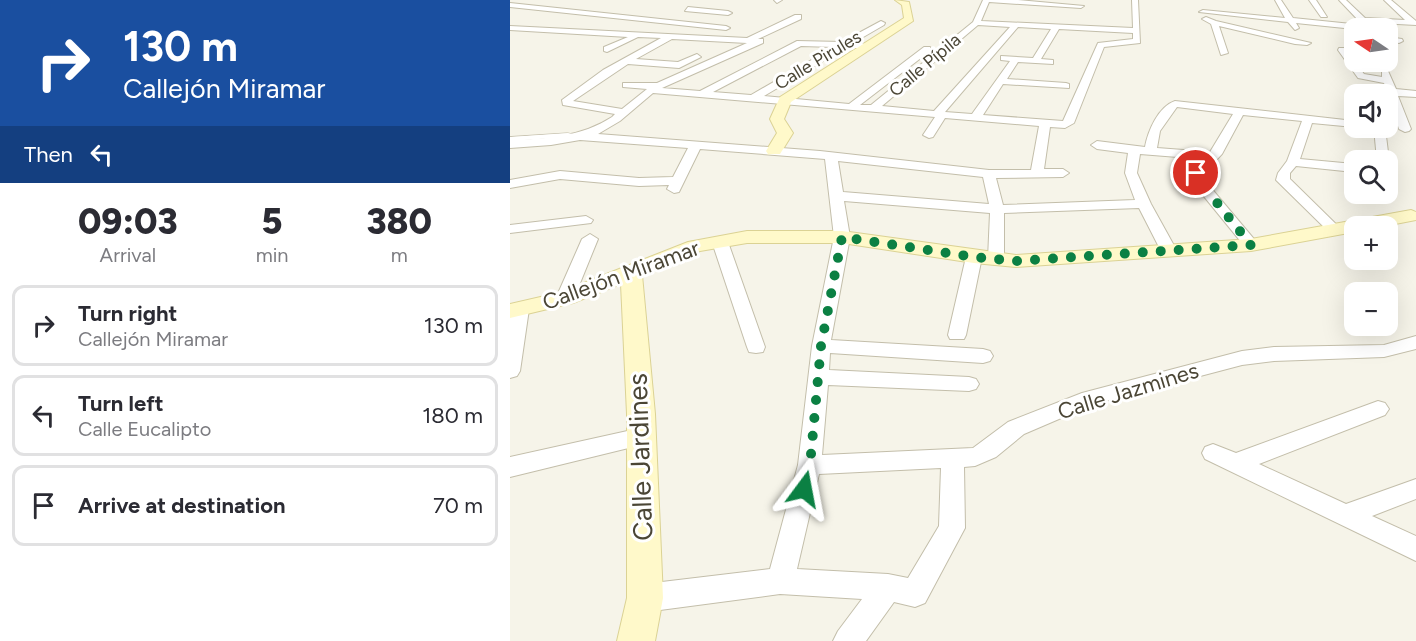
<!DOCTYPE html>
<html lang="en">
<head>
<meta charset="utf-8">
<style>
  :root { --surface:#fff; --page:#f7f7f7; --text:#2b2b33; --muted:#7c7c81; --line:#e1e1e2 }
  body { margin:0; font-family:Figtree,sans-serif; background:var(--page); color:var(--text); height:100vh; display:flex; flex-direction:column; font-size:22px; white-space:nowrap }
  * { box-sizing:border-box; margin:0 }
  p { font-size:20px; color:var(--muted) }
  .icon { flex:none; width:33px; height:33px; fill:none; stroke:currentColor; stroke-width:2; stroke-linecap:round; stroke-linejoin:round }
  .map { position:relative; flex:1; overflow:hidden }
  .side { display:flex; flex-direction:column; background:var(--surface); width:510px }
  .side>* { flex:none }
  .hud { background:#1a4fa0; color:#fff; overflow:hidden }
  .needle { width:39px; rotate:283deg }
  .controls { position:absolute; left:834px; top:18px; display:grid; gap:12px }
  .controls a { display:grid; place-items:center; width:54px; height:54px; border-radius:12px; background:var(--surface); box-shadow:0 6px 24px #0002; font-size:30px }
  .pin { position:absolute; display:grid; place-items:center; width:51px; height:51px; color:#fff; margin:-26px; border:3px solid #fff; border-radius:50%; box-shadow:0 2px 6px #0007 }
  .me { position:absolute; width:66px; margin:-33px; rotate:13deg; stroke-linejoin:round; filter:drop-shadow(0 0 4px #0008) }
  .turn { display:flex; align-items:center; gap:21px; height:126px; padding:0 24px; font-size:27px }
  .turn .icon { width:78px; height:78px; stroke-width:2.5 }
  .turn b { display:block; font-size:42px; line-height:51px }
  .then { display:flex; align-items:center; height:57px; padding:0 24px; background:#0003; gap:12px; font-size:22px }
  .eta { display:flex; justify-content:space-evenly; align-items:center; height:102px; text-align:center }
  .eta b { font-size:36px; font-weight:800; line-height:42px }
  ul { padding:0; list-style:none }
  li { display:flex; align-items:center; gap:18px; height:81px; margin:0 12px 9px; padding:0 12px; border:3px solid var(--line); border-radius:12px }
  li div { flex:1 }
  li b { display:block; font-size:22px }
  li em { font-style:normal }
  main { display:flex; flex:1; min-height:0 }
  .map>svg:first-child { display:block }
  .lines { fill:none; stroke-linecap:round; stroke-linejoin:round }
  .lane-casing { stroke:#c3beaa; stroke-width:1 }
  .street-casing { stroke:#c3beaa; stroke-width:2 }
  .secondary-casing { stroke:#dbd294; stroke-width:2 }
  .lane { fill:#fff; fill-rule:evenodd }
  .street { fill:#fff; fill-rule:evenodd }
  .secondary { fill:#fff9ca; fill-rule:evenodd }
  .route { stroke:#0b8043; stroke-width:10; stroke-dasharray:0 18 }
  .labels { text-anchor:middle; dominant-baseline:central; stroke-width:6; stroke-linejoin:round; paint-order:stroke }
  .far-street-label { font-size:18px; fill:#4b4636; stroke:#fff }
  .street-label { font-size:22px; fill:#4b4636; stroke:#fff }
  .near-street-label { font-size:27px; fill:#4b4636; stroke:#fff }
</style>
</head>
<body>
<main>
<section class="side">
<div class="hud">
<div class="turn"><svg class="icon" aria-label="right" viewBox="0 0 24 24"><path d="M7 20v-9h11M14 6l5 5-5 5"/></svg><div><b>130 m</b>Callejón Miramar</div></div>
<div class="then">Then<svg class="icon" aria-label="left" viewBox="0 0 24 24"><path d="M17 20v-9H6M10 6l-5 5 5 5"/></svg></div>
</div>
<div class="eta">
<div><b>09:03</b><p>Arrival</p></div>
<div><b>5</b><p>min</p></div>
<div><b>380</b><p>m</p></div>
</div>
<ul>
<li><svg class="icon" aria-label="right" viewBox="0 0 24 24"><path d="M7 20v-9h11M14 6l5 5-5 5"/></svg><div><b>Turn right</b><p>Callejón Miramar</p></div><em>130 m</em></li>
<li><svg class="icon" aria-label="left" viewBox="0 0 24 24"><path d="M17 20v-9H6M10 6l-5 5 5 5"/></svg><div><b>Turn left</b><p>Calle Eucalipto</p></div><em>180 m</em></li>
<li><svg class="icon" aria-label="arrive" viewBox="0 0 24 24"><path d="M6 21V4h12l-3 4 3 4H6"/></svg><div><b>Arrive at destination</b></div><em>70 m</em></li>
</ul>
</section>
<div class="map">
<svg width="906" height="641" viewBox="0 0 906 641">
  <rect width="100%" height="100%" fill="#f6f4e9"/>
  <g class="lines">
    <defs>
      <path id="lane" d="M58,133L71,136L68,138L58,137L0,141V137Z"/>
      <path id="street" d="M264,0H272L267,3Z
        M473,0H508L574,6L571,8L479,2L471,21L623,28L622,0H628L630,43L594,47L564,123L555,128L540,127L534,169H553L559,173L553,177L486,178L493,205L625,200L615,173L618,153L587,149L581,145L587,141L635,147C638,131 648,107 665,101L844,121V127L802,123L790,159L844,164V172L786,166L780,173V179L832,230L830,233H820L766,180L768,173L777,161L792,121L733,115L712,154L693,174L696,182L749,245L741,250L736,248L683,183L680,173L693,159L630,154L627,173L641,204L667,251L659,256L651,251L629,208L494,213V259L486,264L478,259L480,213L334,201L340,237L321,340L473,349L480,351L483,356L480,361L473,363L320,353L319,370L459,377L466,379L469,384L466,389L459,391L318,385L312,455L463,448L498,422L572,393L732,351L764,347L874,345L906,336V349L874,357L764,361L732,365L584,404L514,434L486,457L465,466L454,467L455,528L415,603L405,607L384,602L356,641H323L328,631L352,599L270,594L135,612L125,608L121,598L125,588L135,584L260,569L288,465L302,346L324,237L315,159L190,149L169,192L164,193L157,189L159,185L129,186L50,179L0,188V180L50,171L129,178L163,177L178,148L70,140L41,145L0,148V140C36,139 71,137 102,117L105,114L53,105L52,100L93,70L151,38L128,37L97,52L94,51V47L118,37L0,30V26L237,38L285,15H291V19L248,39H253V43L152,88L190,91L287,41L332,42L371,21L375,23L374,25L343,43L359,44V48H335L254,96L339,104L414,47H420V51L350,105H361L463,22ZM468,25L500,27L424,111L372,106ZM508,27L541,29L523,58L491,56V60L500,61L462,114L435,112ZM549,29L623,33V39L588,43L553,121L473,115L493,84L559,88V84L556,83L497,79L508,62L543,64V60L531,59ZM162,39L237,43L147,83H113V87L137,89L112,109L63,101L118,64L169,68L191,57L187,54L168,62L126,59ZM291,46L324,47L241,95L203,92ZM143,93L425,117L413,135L419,138L423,137L435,118L529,126L521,170H479L310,151L88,134L110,121ZM667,107L723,114L700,152L647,148L650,131ZM328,161L473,177L479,204L333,192ZM431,468L429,526L398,578L378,574L287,569L309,474Z
        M765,0H771L783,18L861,26L865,28L844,29L786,23L789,28L785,30L778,22L689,12L693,10L775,18Z
        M799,0H806L817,17H811Z
        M829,0H836L855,18L895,20L874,0H881L906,21V25L850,22Z
        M0,3L216,26L220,28L216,30L0,7Z
        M178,7L218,11L222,13L218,15L175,11Z
        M696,17L706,21L801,43L797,45L785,44L709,26L718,53L711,55L701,24L692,19Z
        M878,37L892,39L893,41L889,43L878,41Z
        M829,48H835L854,74L872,77V71H878L886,89L906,91V97L888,96L901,129L899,131L895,132L889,129L874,83L848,78L828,50Z
        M864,128H875L879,160L878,162V160H867Z
        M76,216L83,220L81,223L0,233V225Z
        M80,234L88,239L64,298L61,302H49L46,298L72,239Z
        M210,237L218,242L255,347L253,352L246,353L239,352L237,347L202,242Z
        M464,252L472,257L456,335L454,339H440L438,335L456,257Z
        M10,303L16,305L19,309L10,371L7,376L0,378V316L4,305Z
        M868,401L875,403L879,409L875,415L749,464L836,504L906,479V499L862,516L906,536V561L695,459L692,453L695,447L703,444L726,453Z
        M131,428L139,431L142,437L139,443L0,477V457Z"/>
      <path id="secondary" d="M385,0L399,2L403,21L281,102L274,119L283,133L270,154H258L256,151L267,133L260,119L270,97L394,18L392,5Z
        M901,210L906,212V220L875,226H844V232L741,251L506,267L464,263L332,243H237L190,251L132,275L145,414L153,598L145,641H107L117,598V414L111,284L63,303L0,318V304L48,293L178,242L237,231H332L506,255L741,239Z"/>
    </defs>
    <use href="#lane" class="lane-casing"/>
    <use href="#street" class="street-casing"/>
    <use href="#secondary" class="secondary-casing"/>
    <use href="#lane" class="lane"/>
    <use href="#street" class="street"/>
    <use href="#secondary" class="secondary"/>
  </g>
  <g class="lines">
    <path class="route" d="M294,489L300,465L311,346L332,237L464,257L506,261L741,245L687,178L686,173"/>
  </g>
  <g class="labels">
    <g class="far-street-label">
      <text transform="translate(308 60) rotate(-31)">Calle Pirules</text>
      <text transform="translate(415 65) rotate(-40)">Calle Pípila</text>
    </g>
    <g class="street-label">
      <text transform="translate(111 275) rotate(-20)">Callejón Miramar</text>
      <text transform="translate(618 391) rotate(-17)">Calle Jazmines</text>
    </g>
    <g class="near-street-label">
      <text transform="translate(130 457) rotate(-92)">Calle Jardines</text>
    </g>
  </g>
</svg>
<div class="controls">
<a><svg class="needle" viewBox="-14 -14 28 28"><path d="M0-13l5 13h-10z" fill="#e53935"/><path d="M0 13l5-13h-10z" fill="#7c7c81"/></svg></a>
<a><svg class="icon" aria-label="sound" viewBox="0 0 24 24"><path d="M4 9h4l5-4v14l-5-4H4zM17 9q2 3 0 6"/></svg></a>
<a><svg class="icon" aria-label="search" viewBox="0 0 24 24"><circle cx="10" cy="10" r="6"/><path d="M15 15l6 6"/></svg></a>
<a>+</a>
<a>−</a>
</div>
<div class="pin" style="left:686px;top:173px;background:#d93025"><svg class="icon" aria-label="arrive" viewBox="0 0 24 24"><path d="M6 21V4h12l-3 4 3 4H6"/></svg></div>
<svg class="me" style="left:294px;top:489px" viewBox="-20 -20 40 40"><path d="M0-17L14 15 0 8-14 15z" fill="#0b8043" stroke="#fff" stroke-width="4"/></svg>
</div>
</main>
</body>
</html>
